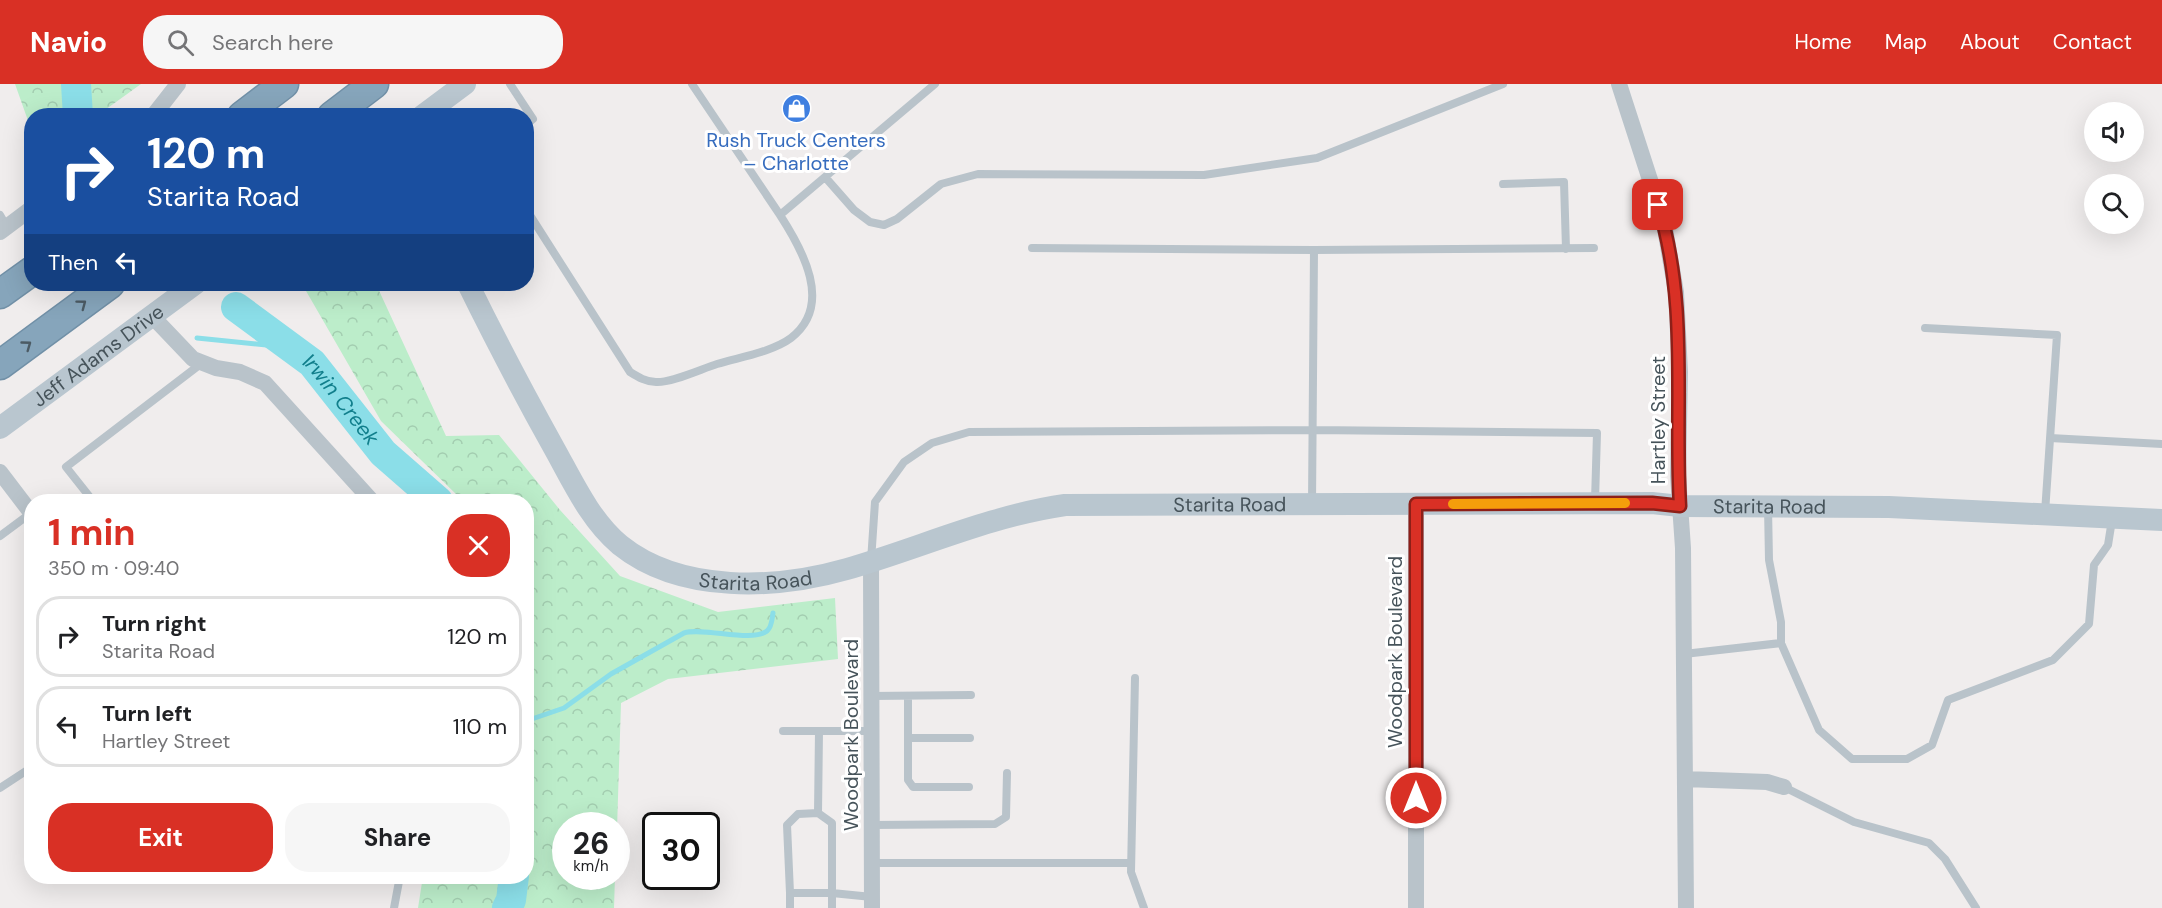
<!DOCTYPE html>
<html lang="en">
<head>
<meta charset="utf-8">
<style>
  :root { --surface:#fff; --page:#f6f6f6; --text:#202124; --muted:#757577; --line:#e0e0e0; --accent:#d93025 }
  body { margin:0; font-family:"DM Sans",sans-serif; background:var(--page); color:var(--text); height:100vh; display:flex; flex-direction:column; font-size:22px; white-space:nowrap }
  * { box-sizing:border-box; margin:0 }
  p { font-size:20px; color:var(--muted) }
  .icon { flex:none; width:33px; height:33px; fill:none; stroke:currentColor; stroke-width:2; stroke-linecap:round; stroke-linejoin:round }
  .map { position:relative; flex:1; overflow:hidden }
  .sheet { position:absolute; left:24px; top:410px; width:510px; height:390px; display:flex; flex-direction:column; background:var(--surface); border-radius:24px; box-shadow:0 6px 24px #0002 }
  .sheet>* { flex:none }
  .top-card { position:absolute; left:24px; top:24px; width:510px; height:183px; border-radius:24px; box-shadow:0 6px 24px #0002; background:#1a4fa0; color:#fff; overflow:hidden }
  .buttons { position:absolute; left:2084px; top:18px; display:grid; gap:12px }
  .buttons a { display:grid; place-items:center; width:60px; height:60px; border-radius:50%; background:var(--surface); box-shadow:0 6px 24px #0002; font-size:30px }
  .speed { position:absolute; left:552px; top:728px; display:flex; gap:12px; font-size:30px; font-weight:700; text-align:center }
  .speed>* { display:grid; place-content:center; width:78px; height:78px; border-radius:50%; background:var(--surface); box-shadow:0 6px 24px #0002; line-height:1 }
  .speed small { font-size:15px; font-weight:400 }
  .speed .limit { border:3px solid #111; border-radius:9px; background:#fff; color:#111 }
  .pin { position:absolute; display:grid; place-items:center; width:51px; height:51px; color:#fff; margin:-26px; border-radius:12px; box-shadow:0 3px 9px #0006 }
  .me { position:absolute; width:66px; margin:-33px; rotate:0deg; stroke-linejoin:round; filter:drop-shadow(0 0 4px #0008) }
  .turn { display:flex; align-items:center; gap:21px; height:126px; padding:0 24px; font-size:27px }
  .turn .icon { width:78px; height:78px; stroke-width:2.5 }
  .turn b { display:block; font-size:42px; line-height:51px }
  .then { display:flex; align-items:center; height:57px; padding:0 24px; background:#0003; gap:12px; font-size:22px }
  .round { display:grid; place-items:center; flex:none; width:63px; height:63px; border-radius:24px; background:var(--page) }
  .headline { display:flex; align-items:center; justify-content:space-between; height:102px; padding:0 24px }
  h1 { font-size:36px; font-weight:700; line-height:45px; color:var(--accent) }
  .button { display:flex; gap:12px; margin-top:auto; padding:12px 24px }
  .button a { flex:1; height:69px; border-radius:24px; background:var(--accent); color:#fff; font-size:24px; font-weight:700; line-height:69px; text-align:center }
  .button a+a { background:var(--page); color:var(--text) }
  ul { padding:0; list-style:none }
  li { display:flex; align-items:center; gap:18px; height:81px; margin:0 12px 9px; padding:0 12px; border:3px solid var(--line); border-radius:24px }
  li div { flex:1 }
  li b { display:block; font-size:22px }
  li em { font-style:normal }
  header { display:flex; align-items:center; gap:36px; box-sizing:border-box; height:84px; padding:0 30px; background:var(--accent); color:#fff }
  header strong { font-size:28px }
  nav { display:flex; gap:33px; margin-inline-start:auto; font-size:21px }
  .search { width:420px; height:54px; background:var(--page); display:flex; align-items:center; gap:15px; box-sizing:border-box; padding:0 21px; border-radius:24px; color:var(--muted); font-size:22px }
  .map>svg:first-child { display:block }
  .forest { fill:url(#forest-crowns) }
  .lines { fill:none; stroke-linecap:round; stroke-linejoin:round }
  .stream { stroke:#8bdee8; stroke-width:5 }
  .river { stroke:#8bdee8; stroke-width:30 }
  .highway-casing { stroke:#7190a7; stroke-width:31 }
  .lane { stroke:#b9c3ca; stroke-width:8 }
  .street { stroke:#b9c3ca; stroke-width:16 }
  .secondary { stroke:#b9c6cf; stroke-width:22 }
  .highway { stroke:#86a5bb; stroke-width:28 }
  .oneway { stroke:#4c5b64 }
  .route-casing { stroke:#8d1f18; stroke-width:15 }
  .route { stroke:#d93025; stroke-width:10 }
  .slow { stroke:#f59e0b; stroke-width:10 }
  .labels { text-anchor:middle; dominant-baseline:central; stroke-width:6; stroke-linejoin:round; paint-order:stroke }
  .shop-label { font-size:20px; fill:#366cbe; stroke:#fff }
  .street-label { font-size:20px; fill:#46535a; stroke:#fff }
  .water-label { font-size:21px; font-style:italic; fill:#117f8c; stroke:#fff }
</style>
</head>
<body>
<header>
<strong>Navio</strong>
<div class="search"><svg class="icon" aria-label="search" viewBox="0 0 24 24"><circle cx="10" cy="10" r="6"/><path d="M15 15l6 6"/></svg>Search here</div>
<nav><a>Home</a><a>Map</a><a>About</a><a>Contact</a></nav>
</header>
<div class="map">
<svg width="2162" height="824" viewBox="0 0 2162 824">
  <defs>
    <pattern id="forest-crowns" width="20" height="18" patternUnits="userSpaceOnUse" patternTransform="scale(1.5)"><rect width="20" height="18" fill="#bcedca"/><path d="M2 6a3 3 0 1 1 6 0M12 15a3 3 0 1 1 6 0" fill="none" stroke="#a3cdb0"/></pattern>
  </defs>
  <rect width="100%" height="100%" fill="#f0eded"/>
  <path class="forest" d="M15,0H141L98,31L32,32L31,45Z
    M302,200H376L446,352L499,351L560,426L620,492L718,528L835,514L838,575L668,595L621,619L617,745L616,741H566V792H615L614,824H418L423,792H526V417H459V413L381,337Z"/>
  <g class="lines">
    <path class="stream" d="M197,254L296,264
      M526,637L564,624L611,590L684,549C704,543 752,559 767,547C772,543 772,535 773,529"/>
    <g class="river">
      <path d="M76,0L78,32"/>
      <path id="s1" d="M236,223L312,279L383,369L438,417"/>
      <path d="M507,824L511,816L514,792"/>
    </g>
    <defs>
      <path id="highway" d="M242,32L284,0
        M332,32L374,0
        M0,210L32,187
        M0,281L110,200"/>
    </defs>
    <use href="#highway" class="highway-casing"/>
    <path class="lane" d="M510,0L533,35L526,41
      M692,0L780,131L935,0
      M825,93L854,126L870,138L884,141L897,135L941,100L978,90L1204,91L1317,74L1503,0
      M1503,100L1564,98L1566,165
      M526,125L630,288C638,293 646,298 656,298C671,299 701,285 717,280C740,273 772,268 791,254C834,221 802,165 780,131
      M0,131L7,143
      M1032,164L1314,166
      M1925,244L2057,251L2045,429
      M2050,354L2162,360
      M93,417L66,383L202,279
      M1312,420L1314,166L1594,164
      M0,452L31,429
      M871,477L875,418L904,378L932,359L969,348L1313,346L1597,349L1595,417
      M1781,559L1819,646L1852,675H1907L1932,661L1948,616L2053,576L2089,540L2094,481L2108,461L2112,436
      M1684,570L1781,559V538L1769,476L1768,423
      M1135,594L1131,788L1144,824
      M871,612L971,611
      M908,612V696L913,703H969
      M783,647H872
      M908,654H970
      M1784,703L1854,738L1929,759L1945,775L1976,824
      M0,704L32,683
      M818,729L819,647
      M872,741L995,740L1006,733L1007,689
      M872,779H1131
      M394,824L400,792
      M790,824V809H832V739L818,729L798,730L787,741L790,809
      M832,824V809L872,813"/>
    <path class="street" d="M1619,0L1664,139L1676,208L1680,288L1678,392L1683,464L1686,824
      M153,32L178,0
      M0,148L32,124
      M152,232L193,275L216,284L240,288L265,299L372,417
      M0,388L32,430
      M871,478L872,824
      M1685,695L1767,698L1784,703
      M1416,824V420"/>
    <g class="secondary">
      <path d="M422,32L465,0"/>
      <path id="s2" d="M468,200C495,255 524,310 554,364C573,398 590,436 620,461C681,510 777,505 847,485C920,464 989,432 1065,421L1652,419L1680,422L1889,423L2162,436"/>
      <path id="s3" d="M0,344L195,200"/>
    </g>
    <use href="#highway" class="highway"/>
  </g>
  <defs><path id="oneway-chevron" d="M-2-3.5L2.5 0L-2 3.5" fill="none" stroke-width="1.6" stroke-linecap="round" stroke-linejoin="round" transform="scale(1.5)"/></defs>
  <g class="oneway">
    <use href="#oneway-chevron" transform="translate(82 220) rotate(-37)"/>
    <use href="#oneway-chevron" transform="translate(27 261) rotate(-36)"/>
  </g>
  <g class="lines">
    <defs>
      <path id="route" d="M1416,714V420L1652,419L1680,422C1674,321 1689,220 1658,121"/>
    </defs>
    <use href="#route" class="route-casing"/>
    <use href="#route" class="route"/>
    <path class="slow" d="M1453,420L1625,419"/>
  </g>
  <defs>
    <symbol id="shop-disc" viewBox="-11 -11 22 22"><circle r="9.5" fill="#3f7fe0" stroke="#fff"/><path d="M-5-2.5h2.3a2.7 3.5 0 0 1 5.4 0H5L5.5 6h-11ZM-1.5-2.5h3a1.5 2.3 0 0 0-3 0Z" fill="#fff"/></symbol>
  </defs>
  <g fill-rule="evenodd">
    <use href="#shop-disc" x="780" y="8" width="33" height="33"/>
  </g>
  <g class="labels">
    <g class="shop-label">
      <text x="796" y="56">Rush Truck Centers<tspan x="796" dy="23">– Charlotte</tspan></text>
    </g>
    <g class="street-label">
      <text stroke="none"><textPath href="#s3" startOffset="122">Jeff Adams Drive</textPath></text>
      <text transform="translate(1658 336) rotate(-90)">Hartley Street</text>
      <text stroke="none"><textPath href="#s2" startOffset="932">Starita Road</textPath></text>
      <text stroke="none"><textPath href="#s2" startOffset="1472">Starita Road</textPath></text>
      <text stroke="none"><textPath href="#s2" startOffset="447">Starita Road</textPath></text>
      <text transform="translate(1395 568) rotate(-90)">Woodpark Boulevard</text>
      <text transform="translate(851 651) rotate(-90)">Woodpark Boulevard</text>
    </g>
    <g class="water-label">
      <text stroke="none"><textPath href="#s1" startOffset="141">Irwin Creek</textPath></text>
    </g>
  </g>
</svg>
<div class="buttons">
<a><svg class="icon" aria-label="sound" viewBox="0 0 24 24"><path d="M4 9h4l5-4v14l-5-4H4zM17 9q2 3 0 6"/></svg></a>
<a><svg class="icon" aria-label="search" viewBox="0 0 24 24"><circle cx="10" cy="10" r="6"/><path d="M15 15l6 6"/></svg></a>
</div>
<div class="speed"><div>26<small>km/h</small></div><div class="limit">30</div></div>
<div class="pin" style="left:1658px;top:121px;background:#d93025"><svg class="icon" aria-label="arrive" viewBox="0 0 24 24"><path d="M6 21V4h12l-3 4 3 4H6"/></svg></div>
<svg class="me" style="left:1416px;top:714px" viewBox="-20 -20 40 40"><circle r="17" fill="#d93025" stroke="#fff" stroke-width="3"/><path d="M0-11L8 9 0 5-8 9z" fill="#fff"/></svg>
<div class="top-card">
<div class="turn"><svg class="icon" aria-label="right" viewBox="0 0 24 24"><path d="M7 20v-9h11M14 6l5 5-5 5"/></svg><div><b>120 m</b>Starita Road</div></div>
<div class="then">Then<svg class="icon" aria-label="left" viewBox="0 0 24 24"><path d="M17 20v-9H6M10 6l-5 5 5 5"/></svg></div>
</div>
<section class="sheet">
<div class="headline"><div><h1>1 min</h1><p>350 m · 09:40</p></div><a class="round" style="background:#d93025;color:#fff"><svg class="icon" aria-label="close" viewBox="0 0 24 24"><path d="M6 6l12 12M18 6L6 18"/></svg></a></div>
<ul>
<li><svg class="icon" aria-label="right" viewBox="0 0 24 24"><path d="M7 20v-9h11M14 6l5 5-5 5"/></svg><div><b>Turn right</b><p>Starita Road</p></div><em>120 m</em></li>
<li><svg class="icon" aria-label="left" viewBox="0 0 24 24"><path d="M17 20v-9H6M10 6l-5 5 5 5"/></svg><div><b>Turn left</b><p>Hartley Street</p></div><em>110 m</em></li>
</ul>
<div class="button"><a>Exit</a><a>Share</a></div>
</section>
</div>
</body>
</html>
